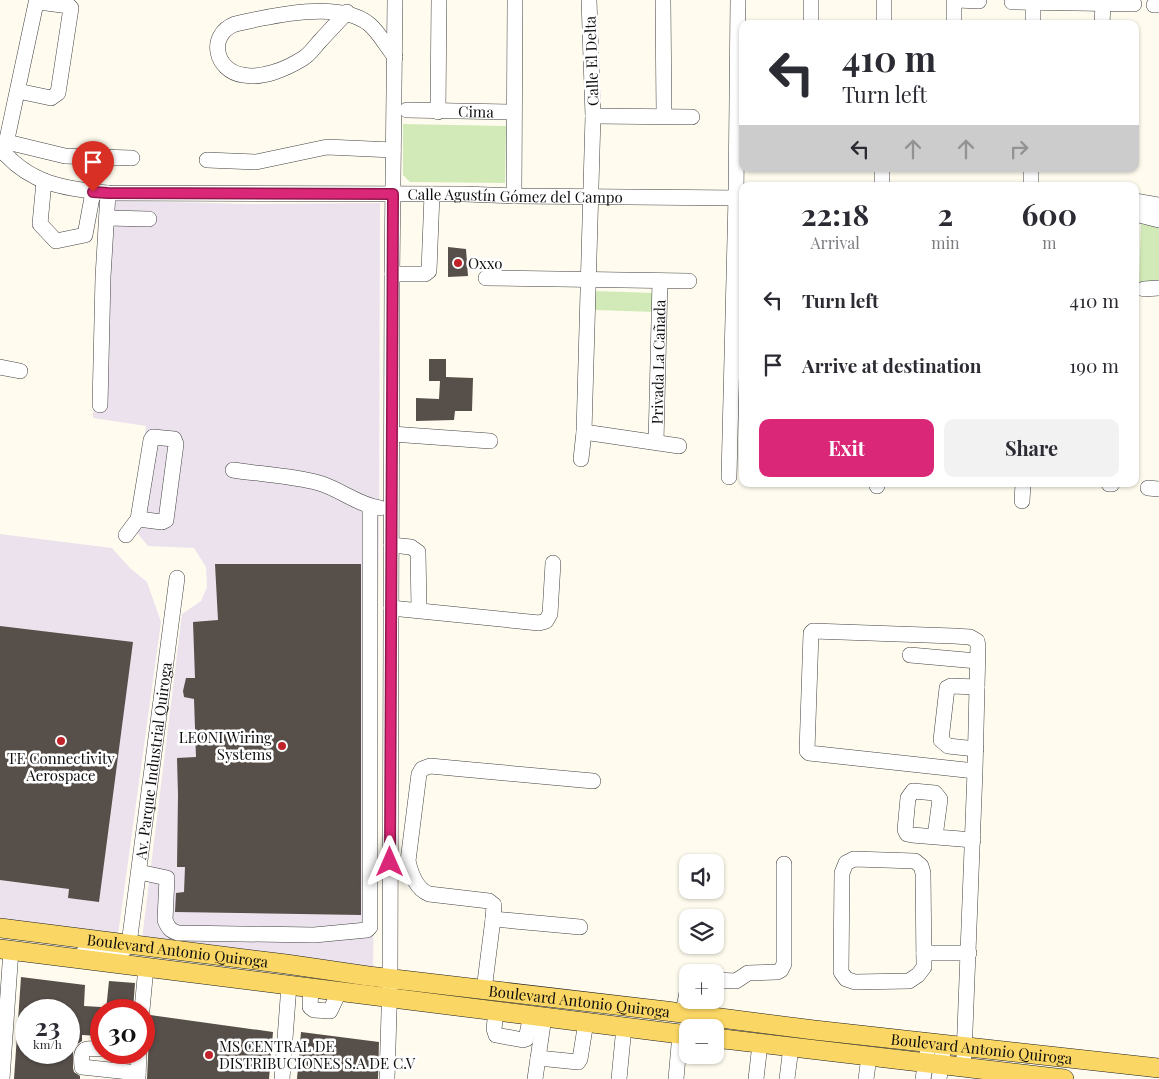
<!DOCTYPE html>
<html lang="en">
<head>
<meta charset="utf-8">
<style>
  :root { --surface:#fff; --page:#f2f2f3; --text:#2b2b33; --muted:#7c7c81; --accent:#db2777 }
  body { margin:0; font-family:"Playfair Display",serif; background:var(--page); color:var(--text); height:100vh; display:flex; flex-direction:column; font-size:19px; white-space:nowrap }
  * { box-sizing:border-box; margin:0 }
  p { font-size:16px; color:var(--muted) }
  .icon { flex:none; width:28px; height:28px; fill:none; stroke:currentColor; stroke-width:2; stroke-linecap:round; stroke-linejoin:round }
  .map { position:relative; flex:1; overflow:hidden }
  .sheet { position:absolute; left:739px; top:182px; width:400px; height:305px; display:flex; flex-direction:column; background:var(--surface); border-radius:10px; box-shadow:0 1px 4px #0004 }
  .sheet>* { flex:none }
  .banner { position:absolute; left:739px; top:20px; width:400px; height:152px; border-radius:10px; box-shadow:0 1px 4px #0004; background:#fff; color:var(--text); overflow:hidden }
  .tools { position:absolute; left:679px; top:854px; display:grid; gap:10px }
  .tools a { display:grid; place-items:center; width:45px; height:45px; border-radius:10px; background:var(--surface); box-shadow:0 1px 4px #0004; font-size:25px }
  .speed { position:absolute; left:15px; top:999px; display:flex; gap:10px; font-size:25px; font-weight:700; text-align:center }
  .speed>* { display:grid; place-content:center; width:65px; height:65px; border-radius:50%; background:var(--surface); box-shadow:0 1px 4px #0004; line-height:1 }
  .speed small { font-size:12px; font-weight:400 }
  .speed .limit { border:8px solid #d22; background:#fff; color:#111 }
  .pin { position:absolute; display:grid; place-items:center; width:42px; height:42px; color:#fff; margin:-51px -21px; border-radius:50% 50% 50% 0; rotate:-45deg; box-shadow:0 0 5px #0007 }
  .pin .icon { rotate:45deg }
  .me { position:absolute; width:55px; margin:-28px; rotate:0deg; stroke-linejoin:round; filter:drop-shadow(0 0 4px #0008) }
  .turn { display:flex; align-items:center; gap:18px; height:105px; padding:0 20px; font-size:22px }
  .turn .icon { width:65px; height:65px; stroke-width:2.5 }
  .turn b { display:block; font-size:35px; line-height:42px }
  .lanes { display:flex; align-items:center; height:48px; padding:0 20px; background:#0003; justify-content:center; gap:25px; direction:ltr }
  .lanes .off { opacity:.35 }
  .eta { display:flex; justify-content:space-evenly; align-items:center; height:85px; text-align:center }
  .eta b { font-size:30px; font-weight:700; line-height:35px }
  .action { display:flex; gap:10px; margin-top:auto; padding:10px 20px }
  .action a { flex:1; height:58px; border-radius:10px; background:var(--accent); color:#fff; font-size:20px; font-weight:700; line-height:58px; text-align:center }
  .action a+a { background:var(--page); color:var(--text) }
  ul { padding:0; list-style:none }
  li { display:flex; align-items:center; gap:15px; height:65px; padding:0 20px }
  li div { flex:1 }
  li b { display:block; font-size:19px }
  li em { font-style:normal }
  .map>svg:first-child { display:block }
  .industrial { fill:#ece2ed }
  .green { fill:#d2eab8 }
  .building { fill:#574f4a; fill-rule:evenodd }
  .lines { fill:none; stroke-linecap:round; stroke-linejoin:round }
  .minor-casing { stroke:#414141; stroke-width:16 }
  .major-casing { stroke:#1f1f1f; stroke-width:20 }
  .minor { stroke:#fff; stroke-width:15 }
  .major { stroke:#fad664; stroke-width:19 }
  .route-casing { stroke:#8e194d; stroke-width:12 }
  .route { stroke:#db2777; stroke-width:9 }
  .poi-dot { fill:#c1232b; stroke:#fff; stroke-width:2 }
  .labels { text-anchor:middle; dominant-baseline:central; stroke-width:5; stroke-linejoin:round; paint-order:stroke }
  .street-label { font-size:15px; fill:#0e0e0e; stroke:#fff }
  .poi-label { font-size:15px; fill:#0e0e0e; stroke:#fff; text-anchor:start }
</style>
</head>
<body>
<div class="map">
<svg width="1159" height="1079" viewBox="0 0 1159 1079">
  <rect width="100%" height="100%" fill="#fffcef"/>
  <path class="industrial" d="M100,200L246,204L380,203L379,540L373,972L142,939L182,614L201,601L207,587L206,567L194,548L148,546L134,529L146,426L93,418Z
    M0,534L112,548L130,568L147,582L161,622L118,935L0,919Z"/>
  <path class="green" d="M403,124L506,126L505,183L410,182L403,175Z
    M1141,224L1159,227V283L1139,285Z
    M595,291L656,293L655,312L595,310Z"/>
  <path class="building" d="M448,247L466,249L468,276L448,277Z
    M429,359H446V377L473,378L472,411H455L454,420L416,421V398L439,399L440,381H429Z
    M215,564H361V915L175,912L176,893L184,892L185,867H177L178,795L177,758L196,757L194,699L184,697L183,691L186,678H195L193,622L218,620Z
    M0,626L133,642L99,902L68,898L69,889L0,880Z
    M21,977L85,985L84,1006L101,1007V1036L82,1035V1041L76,1045L73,1051V1068L74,1072L80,1076V1079H14ZM26,1010H69V1052H26Z
    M109,981L135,983L133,1010H106Z
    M150,1015L273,1032L269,1079H147Z
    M301,1032L379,1042L378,1079H297Z"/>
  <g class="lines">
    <defs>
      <g id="minor">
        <path d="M663,0L664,116"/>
        <path d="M954,0V24"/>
        <path d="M957,0L979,1"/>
        <path d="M1012,2L1134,4"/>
        <path d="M1154,5H1159"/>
        <path d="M347,12C339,21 330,30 321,40C315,46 310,55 302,59C286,69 262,79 243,75C215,71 207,35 235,24C271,16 339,0 369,24C378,31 387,47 395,57"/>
        <path d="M811,24V0"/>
        <path d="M884,24V0"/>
        <path d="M1033,24V3"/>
        <path d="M1102,24L1103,4"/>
        <path id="s1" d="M407,110L513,112"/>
        <path d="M438,112L439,0"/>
        <path d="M593,116L692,117"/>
        <path d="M7,142L65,156L132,158"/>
        <path id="s2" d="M0,148C29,184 65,189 108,193L464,194L514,196L742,198"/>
        <path d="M4,153L36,3L39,2L69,6L71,8L58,93L51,98L18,91"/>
        <path d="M207,160L256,162L327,147L393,150"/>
        <path d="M44,181L40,224L56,241L85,235L93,192"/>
        <path d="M882,186V169"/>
        <path d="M1031,186V169"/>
        <path d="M514,196L515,0"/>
        <path d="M1135,201L1159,205"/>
        <path d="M1135,214L1159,220"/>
        <path d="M107,218L149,219"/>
        <path d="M392,274H425L429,271L432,194"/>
        <path d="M486,278L689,281"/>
        <path d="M1144,289L1159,288"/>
        <path d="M0,367L20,371"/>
        <path d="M100,405L103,277L108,193"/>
        <path d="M584,432L679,446"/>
        <path d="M392,434L490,441"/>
        <path id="s3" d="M656,442L660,281"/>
        <path d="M581,459L584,432L593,116L589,0"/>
        <path d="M233,470C259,474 294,476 319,483C340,489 358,505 380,508"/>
        <path d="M729,477L736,197L738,0"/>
        <path d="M1109,484H1112"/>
        <path d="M877,486V484"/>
        <path d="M1148,488L1159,489"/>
        <path d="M1022,501L1023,484"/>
        <path d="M126,535L138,519L162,522L166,520L176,444L174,439L153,437L151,440L138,519"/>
        <path d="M391,545L411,547L418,552L419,609"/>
        <path d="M391,608L539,623L546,621L550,614L553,563"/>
        <path d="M910,655L977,661"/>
        <path d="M976,749L948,746L941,740L947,688L951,686L977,687"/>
        <path d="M935,837L940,799L935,793L913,791L908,798L905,830L907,834L912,835L973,840"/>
        <path d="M854,859L915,861L921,866L923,873L924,967L918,975L909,981L855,982L846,979L841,972L842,873L846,863Z"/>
        <path d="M139,872L167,878L165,920C168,928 171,931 178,933L314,935L367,930L370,927V507"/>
        <path d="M493,919L494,905L489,901L429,894C416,889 411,874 408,861L419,774L422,769L430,766L593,781"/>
        <path id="s4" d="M83,953L120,952L124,950L129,944L177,578"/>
        <path d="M924,953H969"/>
        <path d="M715,980L736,981L748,973L777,972L781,970L784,964V864"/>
        <path d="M311,988L310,1007L314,1010L330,1011L339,992"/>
        <path d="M484,990L493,919L580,927"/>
        <path d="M142,1010L146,967"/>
        <path d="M496,1011L494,1029L496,1035L523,1040L526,1039L531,1015"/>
        <path d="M683,1013L688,987"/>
        <path d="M101,1049C83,1048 80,1048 82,1067L138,1073"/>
        <path d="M964,1056L975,771L978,646L977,641L970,637L954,636L813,631L811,633L807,751L809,753L975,771"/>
        <path d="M538,1058L578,1062L580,1059L586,1022"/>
        <path d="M2,1079L11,950"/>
        <path d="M138,1079L139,1052"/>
        <path d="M282,1079L289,985"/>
        <path d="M387,1079L390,979L392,274L395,0"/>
        <path d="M535,1079L544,1017"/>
        <path d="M619,1079L624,1027"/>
        <path d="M676,1079L680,1034"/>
        <path d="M756,1079L760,1044"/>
        <path d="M787,1079L791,1047"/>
        <path d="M866,1079L869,1057"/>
        <path d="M923,1079L929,1042"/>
        <path d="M939,1079L944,1044"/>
      </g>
      <g id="major">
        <path id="s5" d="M0,928L286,964L368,976L666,1011L814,1030L1159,1068"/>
        <path d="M0,949L688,1035"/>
        <path d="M715,1038L1064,1079"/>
      </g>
    </defs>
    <use href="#minor" class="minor-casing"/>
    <use href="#major" class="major-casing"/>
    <use href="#minor" class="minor"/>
    <use href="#major" class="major"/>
  </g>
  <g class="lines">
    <defs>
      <path id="route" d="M93,192L108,193L393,194L390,862"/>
    </defs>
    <use href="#route" class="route-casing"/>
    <use href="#route" class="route"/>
  </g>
  <g class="poi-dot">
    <circle cx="458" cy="263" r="5"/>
    <circle cx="61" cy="741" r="5"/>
    <circle cx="282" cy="746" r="5"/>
    <circle cx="209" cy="1055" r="5"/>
  </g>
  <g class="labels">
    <g class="street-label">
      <text transform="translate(591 61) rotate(-92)">Calle El Delta</text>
      <text stroke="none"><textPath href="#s1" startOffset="69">Cima</textPath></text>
      <text stroke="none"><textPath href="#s2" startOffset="528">Calle Agustín Gómez del Campo</textPath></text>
      <text stroke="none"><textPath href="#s3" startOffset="80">Privada La Cañada</textPath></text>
      <text stroke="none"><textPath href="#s4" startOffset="234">Av. Parque Industrial Quiroga</textPath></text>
      <text stroke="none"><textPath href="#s5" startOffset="179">Boulevard Antonio Quiroga</textPath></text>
      <text stroke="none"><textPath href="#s5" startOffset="584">Boulevard Antonio Quiroga</textPath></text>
      <text stroke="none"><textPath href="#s5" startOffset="989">Boulevard Antonio Quiroga</textPath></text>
    </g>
    <g class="poi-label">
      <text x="468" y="263">Oxxo</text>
      <text x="272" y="737" text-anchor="end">LEONI Wiring<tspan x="272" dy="17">Systems</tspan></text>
      <text x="61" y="758" text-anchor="middle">TE Connectivity<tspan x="61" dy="17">Aerospace</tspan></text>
      <text x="219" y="1046">MS CENTRAL DE<tspan x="219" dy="17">DISTRIBUCIONES S.A DE C.V</tspan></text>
    </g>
  </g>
</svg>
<div class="tools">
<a><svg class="icon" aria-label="sound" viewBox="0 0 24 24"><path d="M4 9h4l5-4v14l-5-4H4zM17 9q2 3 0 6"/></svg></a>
<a><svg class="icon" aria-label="layers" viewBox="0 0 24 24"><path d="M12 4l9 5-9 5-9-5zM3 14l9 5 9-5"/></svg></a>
<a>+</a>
<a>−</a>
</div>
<div class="speed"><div>23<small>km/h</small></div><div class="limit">30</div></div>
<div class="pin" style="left:93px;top:192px;background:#d93025"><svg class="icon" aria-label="arrive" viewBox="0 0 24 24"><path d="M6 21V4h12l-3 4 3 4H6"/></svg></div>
<svg class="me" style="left:390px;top:862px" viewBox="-20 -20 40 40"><path d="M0-17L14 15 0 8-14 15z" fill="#db2777" stroke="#fff" stroke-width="4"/></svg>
<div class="banner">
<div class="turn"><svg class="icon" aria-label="left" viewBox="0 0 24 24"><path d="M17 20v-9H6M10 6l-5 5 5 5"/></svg><div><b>410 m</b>Turn left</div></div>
<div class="lanes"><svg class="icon" aria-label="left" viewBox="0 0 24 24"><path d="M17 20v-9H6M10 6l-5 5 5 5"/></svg><svg class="icon off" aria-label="ahead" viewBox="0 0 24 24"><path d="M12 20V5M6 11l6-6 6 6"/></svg><svg class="icon off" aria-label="ahead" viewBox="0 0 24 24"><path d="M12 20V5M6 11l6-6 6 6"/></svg><svg class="icon off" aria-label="right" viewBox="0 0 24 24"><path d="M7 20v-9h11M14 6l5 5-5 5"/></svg></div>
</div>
<section class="sheet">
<div class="eta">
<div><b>22:18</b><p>Arrival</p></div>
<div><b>2</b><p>min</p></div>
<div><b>600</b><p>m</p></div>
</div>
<ul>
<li><svg class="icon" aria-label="left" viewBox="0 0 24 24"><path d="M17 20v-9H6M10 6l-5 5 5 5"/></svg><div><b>Turn left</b></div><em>410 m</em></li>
<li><svg class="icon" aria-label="arrive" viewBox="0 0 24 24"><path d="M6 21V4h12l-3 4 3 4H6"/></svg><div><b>Arrive at destination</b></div><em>190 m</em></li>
</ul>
<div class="action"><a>Exit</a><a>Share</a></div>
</section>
</div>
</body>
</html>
